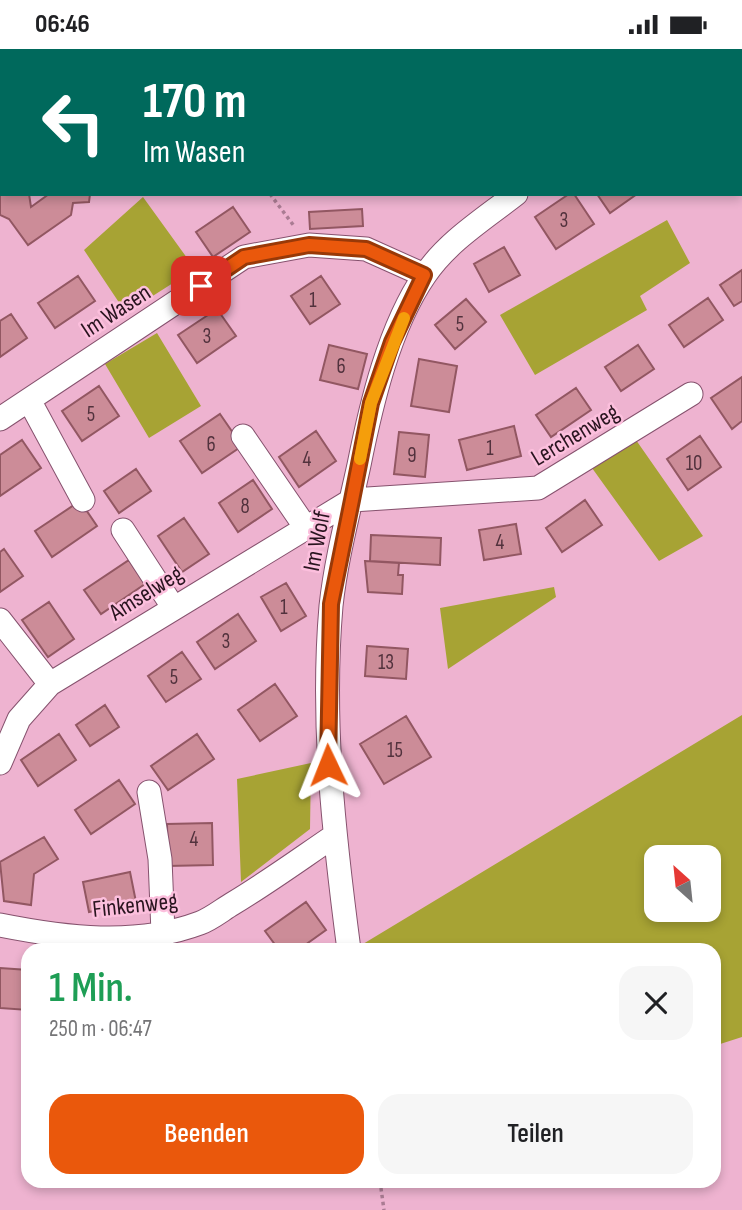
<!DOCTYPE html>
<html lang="de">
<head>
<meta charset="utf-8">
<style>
  :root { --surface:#fff; --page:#f6f6f6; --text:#202124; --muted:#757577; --accent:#ea580c }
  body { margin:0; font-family:"Sofia Sans Condensed",sans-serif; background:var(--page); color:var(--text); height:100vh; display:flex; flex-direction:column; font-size:26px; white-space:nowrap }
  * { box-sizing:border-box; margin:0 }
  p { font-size:23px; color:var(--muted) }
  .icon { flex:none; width:38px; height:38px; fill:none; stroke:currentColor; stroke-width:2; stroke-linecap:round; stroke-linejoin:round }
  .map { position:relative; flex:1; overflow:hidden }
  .drawer { position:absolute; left:21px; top:894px; width:700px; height:245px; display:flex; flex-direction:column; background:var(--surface); border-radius:21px; box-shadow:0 4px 10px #0003 }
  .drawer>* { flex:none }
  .banner { position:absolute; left:0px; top:0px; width:742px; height:147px; box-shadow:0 4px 10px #0003; background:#00695c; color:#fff; overflow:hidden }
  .needle { width:46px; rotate:333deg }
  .controls { position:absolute; left:644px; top:796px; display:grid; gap:14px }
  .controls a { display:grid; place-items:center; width:77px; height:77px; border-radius:14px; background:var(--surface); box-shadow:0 4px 10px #0003; font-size:35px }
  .pin { position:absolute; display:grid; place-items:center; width:60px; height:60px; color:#fff; margin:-30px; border-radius:14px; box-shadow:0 4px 10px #0006 }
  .me { position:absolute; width:77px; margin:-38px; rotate:358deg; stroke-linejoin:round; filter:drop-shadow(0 0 5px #0008) }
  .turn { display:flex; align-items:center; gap:24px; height:147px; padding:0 28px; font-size:32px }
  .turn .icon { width:91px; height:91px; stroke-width:2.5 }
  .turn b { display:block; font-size:49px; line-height:60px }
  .round { display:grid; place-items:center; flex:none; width:74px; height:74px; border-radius:21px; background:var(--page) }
  .overview { display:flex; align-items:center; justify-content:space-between; height:119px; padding:0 28px }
  h1 { font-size:42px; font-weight:600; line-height:52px; color:#1e9e55 }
  .button { display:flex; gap:14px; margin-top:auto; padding:14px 28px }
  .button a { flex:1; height:80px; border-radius:21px; background:var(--accent); color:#fff; font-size:28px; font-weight:600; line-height:80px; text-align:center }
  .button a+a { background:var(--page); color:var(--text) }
  .status { display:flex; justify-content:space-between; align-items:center; height:49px; padding:0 35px; background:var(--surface); direction:ltr }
  .status svg { height:19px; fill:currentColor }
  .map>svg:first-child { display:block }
  .green { fill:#a7a334; fill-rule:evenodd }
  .building { fill:#cc8c98; stroke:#925762; stroke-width:2 }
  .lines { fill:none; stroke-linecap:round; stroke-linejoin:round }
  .minor-casing { stroke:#86526e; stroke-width:25 }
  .path { stroke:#aa7c93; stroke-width:3.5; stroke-dasharray:3.5 3.5; stroke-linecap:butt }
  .minor { stroke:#fff; stroke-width:23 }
  .route-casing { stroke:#983908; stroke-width:18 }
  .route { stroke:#ea580c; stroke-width:12 }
  .slow { stroke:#f59e0b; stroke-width:12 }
  .labels { text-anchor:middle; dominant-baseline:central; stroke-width:5; stroke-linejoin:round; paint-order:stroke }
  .number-label { font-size:21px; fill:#52323d }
  .street-label { font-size:24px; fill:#29141f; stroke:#fcbfdd }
</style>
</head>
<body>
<div class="status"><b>06:46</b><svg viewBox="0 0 49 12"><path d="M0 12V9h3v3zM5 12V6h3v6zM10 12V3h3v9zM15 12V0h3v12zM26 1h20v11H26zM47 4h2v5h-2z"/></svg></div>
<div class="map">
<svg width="742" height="1161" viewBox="0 0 742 1161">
  <rect width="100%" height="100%" fill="#eeb3d0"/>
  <path class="green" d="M143,148L195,220L126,264L84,201Z
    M667,171L690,214L640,247L647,261L535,326L500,266Z
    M157,284L201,357L149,389L105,315Z
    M636,391L703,487L659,512L592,419Z
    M554,538L556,548L448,620L440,559Z
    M742,666V988L714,997V901H358V898ZM656,808H709V861H656Z
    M311,714L310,780L241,833L237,730Z"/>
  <path class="building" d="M0,131L2,145H29L31,158L49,145H90L89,153L73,154L71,166L28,196L9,170L0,166Z
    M569,145H574L594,175L556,200L535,168Z
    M597,145H637L610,164Z
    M233,158L250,183L213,208L196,183Z
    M362,160L363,177L310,180L309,163Z
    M504,198L520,226L489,243L474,215Z
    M742,221V252L734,257L720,236Z
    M78,227L95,252L55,279L38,254Z
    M321,227L340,255L310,275L291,247Z
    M708,249L723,271L684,298L669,276Z
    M466,250L486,273L455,300L435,276Z
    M217,260L236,287L197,314L178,286Z
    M11,265L27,289L0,308V272Z
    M329,296L367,305L358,340L320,331Z
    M638,296L654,320L621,342L605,318Z
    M419,310L457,317L449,363L411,357Z
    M742,328V372L732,380L711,349Z
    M99,337L119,367L82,392L62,362Z
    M576,339L591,361L551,388L536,366Z
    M220,365L242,397L202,424L180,392Z
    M514,377L521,407L467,421L459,391Z
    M316,382L336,412L299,438L279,408Z
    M399,383L429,386L425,428L394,425Z
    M700,387L721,418L688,441L667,410Z
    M22,391L41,419L0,447V406Z
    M136,420L151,442L119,464L104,442Z
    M253,431L272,460L238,483L219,454Z
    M585,451L602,476L562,503L546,479Z
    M80,452L97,477L52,508L35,482Z
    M184,469L209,505L182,523L158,487Z
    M516,475L521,505L484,511L479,481Z
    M371,486L441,489L440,516L370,512Z
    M4,500L23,527L0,543V503Z
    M129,511L145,535L101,565L84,541Z
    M365,512L399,514L398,526H403L402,545L368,543Z
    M286,534L306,567L281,582L261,548Z
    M49,553L74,590L48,608L22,571Z
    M238,565L256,592L215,620L197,593Z
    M367,597L408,600L406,630L365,627Z
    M182,603L201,630L166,653L148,627Z
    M275,635L297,667L260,692L238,661Z
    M105,656L119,678L90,697L76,676Z
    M406,667L431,708L384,735L360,695Z
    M59,685L76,711L38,737L21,711Z
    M197,685L214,710L168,741L151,717Z
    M119,731L135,755L91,785L75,761Z
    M212,774L213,816L168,817L167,775Z
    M44,788L58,810L34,825L31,856L4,852L0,813Z
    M130,823L136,853L89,863L83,833Z
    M306,853L326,881L298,901H279L265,882Z
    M0,919L28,921V961L0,959Z"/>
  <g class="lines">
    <defs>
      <path id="minor" d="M162,0L163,2
        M525,0L527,2
        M715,0L716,2
        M490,2L491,0
        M684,2L690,0
        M740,20H742
        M0,27H2
        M740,39L742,41
        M0,75H2
        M29,351L83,451
        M0,370L244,208L309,196L366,200L424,226
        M243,387L306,479
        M123,481L173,558
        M0,571L50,635
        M0,714L19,670L50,635L352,451L538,439L691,345
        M149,743L160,810L163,884
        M0,876C65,889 136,898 200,874C211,870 222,861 232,855C267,834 300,810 334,787
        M349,901C334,787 321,673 331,557C336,510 349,462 359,416C371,356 389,278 425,226C447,193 484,170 516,145"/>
    </defs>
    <use href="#minor" class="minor-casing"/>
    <path class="path" d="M40,0V2
      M639,2L640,0
      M270,145L294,177
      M380,1132L384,1161"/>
    <use href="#minor" class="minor"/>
  </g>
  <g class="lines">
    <defs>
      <path id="route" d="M201,237L244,208L309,196L366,200L424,226L392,293L371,354L352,451L331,555L328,716"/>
    </defs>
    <use href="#route" class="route-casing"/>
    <use href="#route" class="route"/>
    <path class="slow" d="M360,410L371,354L404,269"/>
  </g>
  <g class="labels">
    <g class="number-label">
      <text x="564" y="171">3</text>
      <text x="313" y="251">1</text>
      <text x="460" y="275">5</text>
      <text x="207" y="287">3</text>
      <text x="341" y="317">6</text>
      <text x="91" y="365">5</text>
      <text x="211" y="395">6</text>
      <text x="490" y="399">1</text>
      <text x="412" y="406">9</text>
      <text x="307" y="410">4</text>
      <text x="694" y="414">10</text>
      <text x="245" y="457">8</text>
      <text x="500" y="493">4</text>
      <text x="284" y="558">1</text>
      <text x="226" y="592">3</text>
      <text x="386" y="613">13</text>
      <text x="174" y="628">5</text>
      <text x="395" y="701">15</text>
      <text x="194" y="790">4</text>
    </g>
    <g class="street-label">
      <text transform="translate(116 262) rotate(-33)">Im Wasen</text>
      <text transform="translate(575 386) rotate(-31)">Lerchenweg</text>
      <text transform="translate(317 492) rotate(-79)">Im Wolf</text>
      <text transform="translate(146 544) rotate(-32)">Amselweg</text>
      <text transform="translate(135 856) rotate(-6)">Finkenweg</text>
    </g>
  </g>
</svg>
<div class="controls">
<a><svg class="needle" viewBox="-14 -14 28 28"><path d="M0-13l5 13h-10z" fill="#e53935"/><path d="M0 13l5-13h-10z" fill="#757577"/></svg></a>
</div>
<div class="pin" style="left:201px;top:237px;background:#d93025"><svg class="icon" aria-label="arrive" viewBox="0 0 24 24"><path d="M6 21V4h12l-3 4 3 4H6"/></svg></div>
<svg class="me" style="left:328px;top:716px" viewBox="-20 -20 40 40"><path d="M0-17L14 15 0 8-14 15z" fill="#ea580c" stroke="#fff" stroke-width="4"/></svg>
<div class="banner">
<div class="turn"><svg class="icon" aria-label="left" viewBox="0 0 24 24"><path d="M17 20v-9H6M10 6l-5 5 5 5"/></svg><div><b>170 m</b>Im Wasen</div></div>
</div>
<section class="drawer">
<div class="overview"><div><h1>1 Min.</h1><p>250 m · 06:47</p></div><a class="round"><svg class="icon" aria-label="close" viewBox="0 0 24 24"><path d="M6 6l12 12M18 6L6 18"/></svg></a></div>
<div class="button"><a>Beenden</a><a>Teilen</a></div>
</section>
</div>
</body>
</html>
